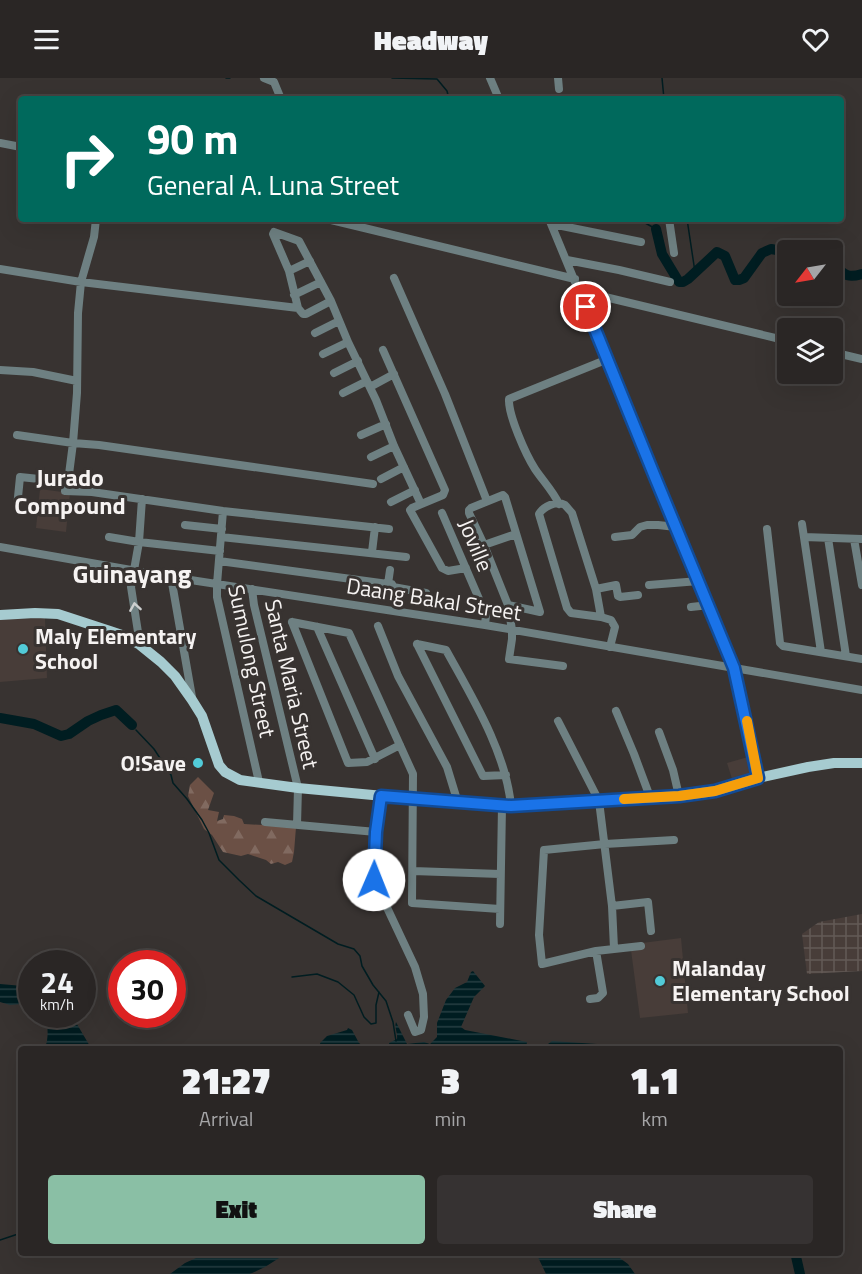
<!DOCTYPE html>
<html lang="en">
<head>
<meta charset="utf-8">
<style>
  :root { --surface:#2a2625; --page:#363232; --text:#f1f3f6; --muted:#a5a5a7; --line:#464342; --accent:#8abfa5 }
  body { margin:0; font-family:"Titillium Web",sans-serif; background:var(--page); color:var(--text); height:100vh; display:flex; flex-direction:column; font-size:22px; white-space:nowrap }
  * { box-sizing:border-box; margin:0 }
  p { font-size:20px; color:var(--muted) }
  .icon { flex:none; width:33px; height:33px; fill:none; stroke:currentColor; stroke-width:2; stroke-linecap:round; stroke-linejoin:round }
  .map { position:relative; flex:1; overflow:hidden }
  .details { position:absolute; left:18px; top:968px; width:825px; height:210px; display:flex; flex-direction:column; background:var(--surface); border-radius:6px; box-shadow:0 6px 24px #0002,0 0 0 2px var(--line) }
  .details>* { flex:none }
  .hud { position:absolute; left:18px; top:18px; width:826px; height:126px; border-radius:6px; box-shadow:0 6px 24px #0002,0 0 0 2px var(--line); background:#00695c; color:#fff; overflow:hidden }
  .needle { width:39px; rotate:239deg }
  .controls { position:absolute; left:777px; top:162px; display:grid; gap:12px }
  .controls a { display:grid; place-items:center; width:66px; height:66px; border-radius:6px; background:var(--surface); box-shadow:0 6px 24px #0002,0 0 0 2px var(--line); font-size:30px }
  .speed { position:absolute; left:18px; top:872px; display:flex; gap:12px; font-size:30px; font-weight:700; text-align:center }
  .speed>* { display:grid; place-content:center; width:78px; height:78px; border-radius:50%; background:var(--surface); box-shadow:0 6px 24px #0002,0 0 0 2px var(--line); line-height:1 }
  .speed small { font-size:15px; font-weight:400 }
  .speed .limit { border:9px solid #d22; background:#fff; color:#111 }
  .pin { position:absolute; display:grid; place-items:center; width:51px; height:51px; color:#fff; margin:-26px; border:3px solid #fff; border-radius:50%; box-shadow:0 2px 6px #0007 }
  .me { position:absolute; width:66px; margin:-33px; rotate:1deg; stroke-linejoin:round; filter:drop-shadow(0 0 4px #0008) }
  .turn { display:flex; align-items:center; gap:21px; height:126px; padding:0 30px; font-size:27px }
  .turn .icon { width:78px; height:78px; stroke-width:2.5 }
  .turn b { display:block; font-size:42px; line-height:51px }
  .eta { display:flex; justify-content:space-evenly; align-items:center; height:102px; text-align:center }
  .eta b { font-size:36px; font-weight:800; line-height:42px }
  .button { display:flex; gap:12px; margin-top:auto; padding:12px 30px }
  .button a { flex:1; height:69px; border-radius:6px; background:var(--accent); color:#111; font-size:24px; font-weight:800; line-height:69px; text-align:center }
  .button a+a { background:var(--page); color:var(--text) }
  header { display:flex; justify-content:space-between; align-items:center; height:78px; padding:0 30px; background:var(--surface); font-size:27px; font-weight:800 }
  .map>svg:first-child { display:block }
  .built { fill:#483d39 }
  .industrial { fill:url(#industrial-grid) }
  .forest { fill:url(#forest-firs) }
  .water { fill:url(#water-rules) }
  .lines { fill:none; stroke-linecap:round; stroke-linejoin:round }
  .stream { stroke:#001d21; stroke-width:1.5 }
  .river { stroke:#001d21; stroke-width:10 }
  .minor { stroke:#6e8082; stroke-width:8 }
  .major { stroke:#a6cbd0; stroke-width:10 }
  .oneway { stroke:#cdd0d0 }
  .route-casing { stroke:#114b97; stroke-width:15 }
  .route { stroke:#1a73e8; stroke-width:10 }
  .slow { stroke:#f59e0b; stroke-width:10 }
  .poi-dot { fill:#52cbd8; stroke:#383331; stroke-width:2 }
  .labels { text-anchor:middle; dominant-baseline:central; stroke-width:6; stroke-linejoin:round; paint-order:stroke }
  .street-label { font-size:22px; fill:#f6f3f2; stroke:#383331 }
  .poi-label { font-size:22px; font-weight:bold; fill:#f6f3f2; stroke:#383331; text-anchor:start }
  .neighbourhood-label { font-size:24px; font-weight:bold; fill:#f6f3f2; stroke:#383331 }
  .quarter-label { font-size:26px; font-weight:bold; fill:#f6f3f2; stroke:#383331 }
</style>
</head>
<body>
<header><svg class="icon" aria-label="menu" viewBox="0 0 24 24"><path d="M4 6h16M4 12h16M4 18h16"/></svg>Headway<svg class="icon" aria-label="heart" viewBox="0 0 24 24"><path d="M12 20l-8-8c-3-5 5-10 8-4 3-6 11-1 8 4z"/></svg></header>
<div class="map">
<svg width="862" height="1196" viewBox="0 0 862 1196">
  <defs>
    <pattern id="industrial-grid" width="8" height="8" patternUnits="userSpaceOnUse" patternTransform="scale(1.5)"><rect width="8" height="8" fill="#483d39"/><path d="M0 4h8M4 0v8" fill="none" stroke="#635a56"/></pattern>
    <pattern id="forest-firs" width="22" height="20" patternUnits="userSpaceOnUse" patternTransform="scale(1.5)"><rect width="22" height="20" fill="#6b5045"/><path d="M5 1l3.5 6h-7zM16 11l3.5 6h-7z" fill="#816a60"/></pattern>
    <pattern id="water-rules" width="6" height="5" patternUnits="userSpaceOnUse" patternTransform="scale(1.5)"><rect width="6" height="5" fill="#001d21"/><path d="M0 2.5h6" fill="none" stroke="#263e42"/></pattern>
  </defs>
  <rect width="100%" height="100%" fill="#383331"/>
  <path class="built" d="M40,411L70,415L66,454L36,450Z
    M45,540L47,600L0,604V541Z
    M748,679L753,699L733,704L727,685Z
    M681,860L688,935L640,940L631,872L642,865Z"/>
  <path class="industrial" d="M862,836V893L807,896L802,856L819,844Z"/>
  <path class="forest" d="M198,699L214,715L208,732L219,734L217,743L223,741L224,737L234,738L242,741L244,746L296,749L294,774L292,784L285,787L278,784L271,786L266,782L248,776L241,778L223,774L212,757L204,751L188,718L190,707Z"/>
  <path class="water" d="M473,893L485,908L474,919L461,949L465,952L527,964L526,970H383L390,968L389,965L397,961C398,955 394,950 396,944L407,966L424,964L430,966L437,959V945L446,922L455,910L467,904L471,894Z
    M0,906L23,908L31,907V925L10,927L0,924Z
    M45,936H71L91,970H45C49,960 48,947 45,936Z
    M348,950L352,952L359,965L366,970H324L321,969L320,965L327,958L347,952Z
    M552,963L612,967L622,970H540L544,969Z
    M207,1175V1174L287,1175L265,1189L250,1196H170L185,1185Z
    M536,1175H613L628,1186L635,1196H546Z"/>
  <g class="lines">
    <path class="stream" d="M226,0H230
      M392,0L437,1L447,13L449,21
      M662,0L664,21
      M638,141L656,151
      M687,141L695,194
      M136,652L154,671L171,697L173,705L187,721L202,742L209,755L219,782L239,802L256,818L338,866L354,871L360,878L362,888L373,907L386,923L393,944L396,963
      M292,899L317,896L338,904L354,917L364,939L371,946L376,945V927L379,914
      M0,1162L21,1155"/>
    <path class="river" d="M656,151L662,176L679,204H683L688,201L717,174L725,178L735,202H739L744,200L762,175L771,171L788,174
      M832,185C844,195 845,201 862,196
      M0,640L34,646L61,658L69,656L88,643L101,637L116,632L132,647
      M795,1174L800,1196"/>
    <path class="minor" d="M264,0L274,4L281,21
      M490,0L499,21
      M558,0L559,11
      M0,65L21,69
      M96,141L94,159L81,204L78,235L77,315L73,365L68,404L65,413L92,414L223,433L389,451
      M327,141L575,201
      M549,141L734,589L758,700
      M669,141L674,175
      M552,148H562L641,164
      M274,154L299,163L331,223L348,264L376,322L394,368L421,426
      M274,154L273,156L289,193L298,230L303,236H306L331,223
      M567,182L619,192L670,204
      M0,191L81,204L298,230
      M289,193L310,183
      M394,200L445,316L487,423
      M580,213L788,263
      M294,217L321,204
      M315,255L339,243
      M383,272L445,412L443,417L412,430L410,432L442,490L448,493L466,490
      M832,274L862,281
      M323,276L348,264
      M0,292L33,294L77,303
      M334,295L358,283
      M370,309L394,296
      M343,315L367,303
      M17,357L73,365L99,367L373,406
      M361,357L386,346
      M371,379L394,368
      M381,401L404,389
      M391,424L415,412
      M559,426C553,413 543,403 535,391C526,377 508,337 509,321L608,281
      M17,429L20,399L68,404
      M223,433L217,506V519L259,704
      M442,435L486,537L485,547
      M802,446L821,574
      M185,447L222,451
      M767,451L780,565L783,568L862,581
      M109,459L139,464L220,473
      M221,459L406,479
      M615,459L632,457L640,449L647,447H658L676,449
      M804,459L862,461
      M828,460L846,578
      M854,461L862,507
      M484,467L516,456
      M0,469L171,499L485,547L862,612
      M372,474L375,449
      M219,483L388,506H392L393,509L426,515
      M171,499L192,619
      M388,506L390,492
      M649,507L699,503
      M252,511L254,527L298,710L297,747
      M596,511L616,507L618,518L620,519L638,517
      M508,527L540,534L505,419L503,417L471,430L469,432V435L484,467L508,527L512,552V561L509,581L563,588
      M691,529L709,527
      M601,539L596,511L572,435C571,434 566,428 565,427C556,422 543,429 539,436L567,530L571,535L601,539L611,542L615,549L610,569
      M292,544L349,555L413,696L412,825L500,831
      M292,544L348,685L367,684L400,667
      M378,548L398,598L447,689L458,725
      M317,549L375,681
      M417,566L446,572C472,619 506,674 511,728
      M417,566L483,698L506,697
      M140,567L131,509L139,464L142,421
      M616,633L634,676L650,719
      M558,643L599,723L612,828L614,870
      M659,654L673,692L679,718
      M381,718L376,754L374,802L415,889L423,916L424,939L421,952L415,954L408,937
      M265,744L376,754
      M413,793L500,796
      M612,828L648,824L651,853
      M500,846L502,728
      M641,868L596,873L542,886L539,857L544,772L605,766L674,762
      M590,921L598,920L603,915L596,873"/>
    <path class="major" d="M0,537L35,535L58,536L110,553L122,557L140,567L161,584L175,598L192,622L202,638L219,687L225,694L240,702L298,710L458,725L511,728L679,718L715,713L758,700L808,689L834,685H862"/>
  </g>
  <defs><path id="oneway-chevron" d="M-2-3.5L2.5 0L-2 3.5" fill="none" stroke-width="1.6" stroke-linecap="round" stroke-linejoin="round" transform="scale(1.5)"/></defs>
  <use class="oneway" href="#oneway-chevron" transform="translate(135 529) rotate(-99)"/>
  <g class="lines">
    <defs>
      <path id="route" d="M374,802L376,754L381,718L511,728L679,718L715,713L758,700L734,590L655,399L586,229"/>
    </defs>
    <use href="#route" class="route-casing"/>
    <use href="#route" class="route"/>
    <path class="slow" d="M624,721L679,718L715,713L758,700L747,643"/>
  </g>
  <g class="poi-dot">
    <circle cx="23" cy="571" r="6"/>
    <circle cx="198" cy="685" r="6"/>
    <circle cx="660" cy="903" r="6"/>
  </g>
  <g class="labels">
    <g class="street-label">
      <text transform="translate(476 467) rotate(67)">Joville</text>
      <text transform="translate(434 521) rotate(9)">Daang Bakal Street</text>
      <text transform="translate(252 583) rotate(78)">Sumulong Street</text>
      <text transform="translate(292 606) rotate(77)">Santa Maria Street</text>
    </g>
    <g class="poi-label">
      <text x="35" y="558">Maly Elementary<tspan x="35" dy="25">School</tspan></text>
      <text x="186" y="685" text-anchor="end">O!Save</text>
      <text x="672" y="890">Malanday<tspan x="672" dy="25">Elementary School</tspan></text>
    </g>
    <g class="neighbourhood-label">
      <text x="70" y="399">Jurado<tspan x="70" dy="28">Compound</tspan></text>
    </g>
    <g class="quarter-label">
      <text x="132" y="495">Guinayang</text>
    </g>
  </g>
</svg>
<div class="controls">
<a><svg class="needle" viewBox="-14 -14 28 28"><path d="M0-13l5 13h-10z" fill="#e53935"/><path d="M0 13l5-13h-10z" fill="#a5a5a7"/></svg></a>
<a><svg class="icon" aria-label="layers" viewBox="0 0 24 24"><path d="M12 4l9 5-9 5-9-5zM3 14l9 5 9-5"/></svg></a>
</div>
<div class="speed"><div>24<small>km/h</small></div><div class="limit">30</div></div>
<div class="pin" style="left:586px;top:229px;background:#d93025"><svg class="icon" aria-label="arrive" viewBox="0 0 24 24"><path d="M6 21V4h12l-3 4 3 4H6"/></svg></div>
<svg class="me" style="left:374px;top:802px" viewBox="-20 -20 40 40"><circle r="19" fill="#fff"/><path d="M0-13L10 11 0 6-10 11z" fill="#1a73e8"/></svg>
<div class="hud">
<div class="turn"><svg class="icon" aria-label="right" viewBox="0 0 24 24"><path d="M7 20v-9h11M14 6l5 5-5 5"/></svg><div><b>90 m</b>General A. Luna Street</div></div>
</div>
<section class="details">
<div class="eta">
<div><b>21:27</b><p>Arrival</p></div>
<div><b>3</b><p>min</p></div>
<div><b>1.1</b><p>km</p></div>
</div>
<div class="button"><a>Exit</a><a>Share</a></div>
</section>
</div>
</body>
</html>
